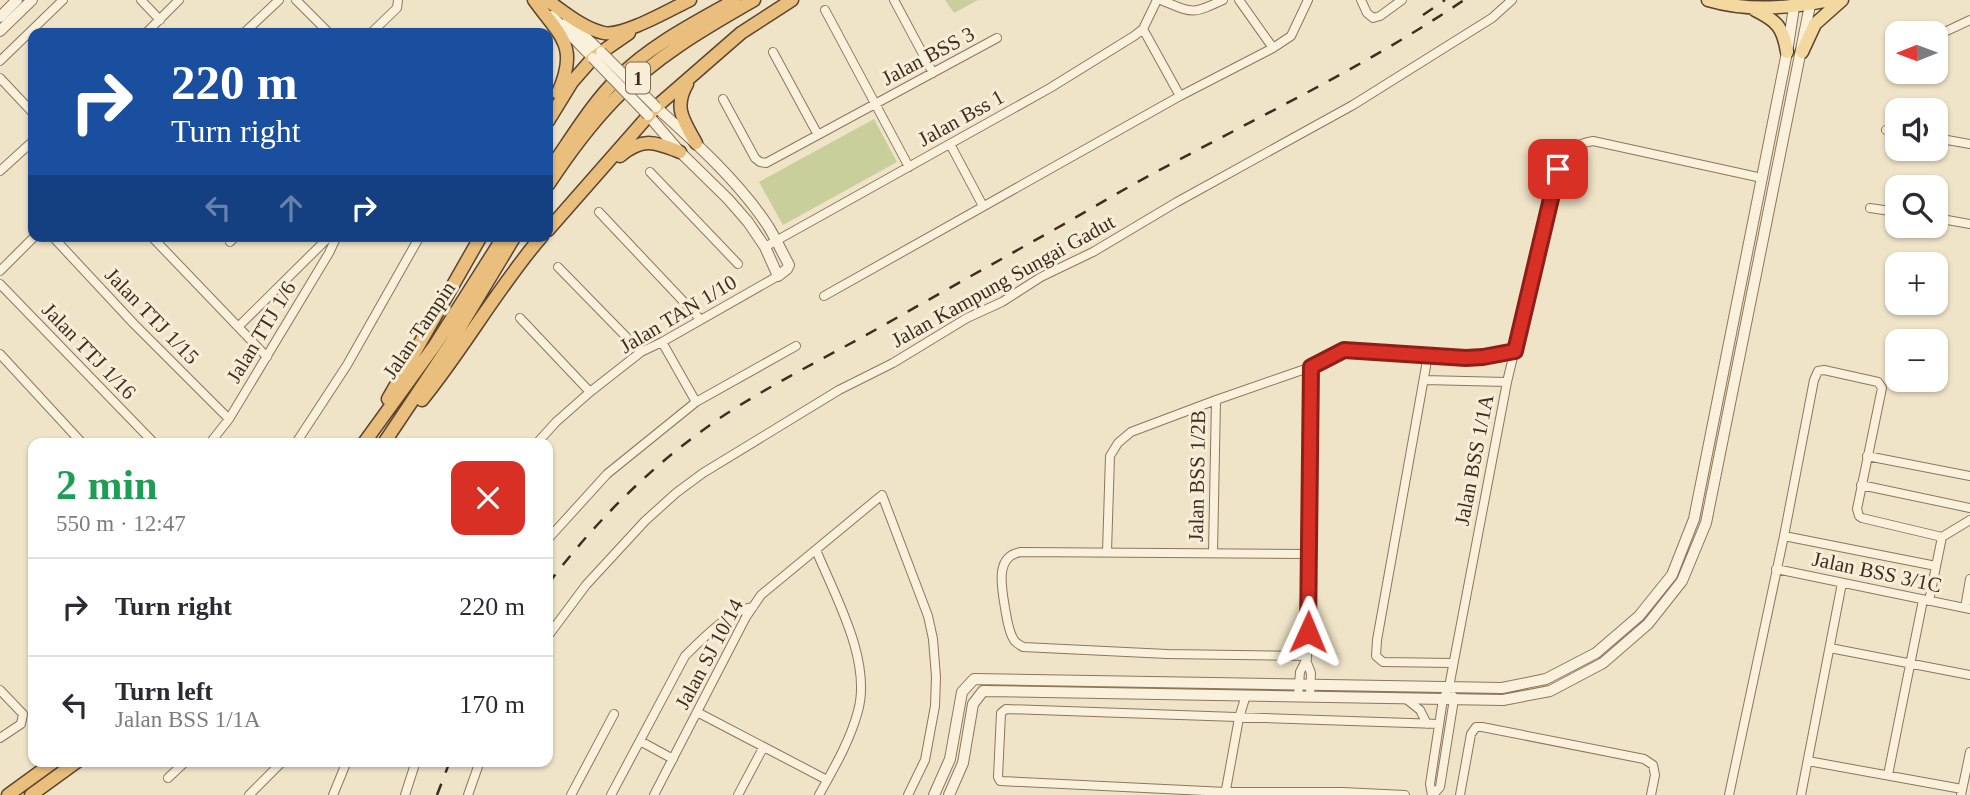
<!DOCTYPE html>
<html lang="en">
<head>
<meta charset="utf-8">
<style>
  :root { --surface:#fff; --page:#f2f2f3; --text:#2b2b33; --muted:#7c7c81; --line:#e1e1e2 }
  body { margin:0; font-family:Georgia,serif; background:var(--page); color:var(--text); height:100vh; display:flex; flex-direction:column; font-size:26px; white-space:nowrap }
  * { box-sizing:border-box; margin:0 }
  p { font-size:23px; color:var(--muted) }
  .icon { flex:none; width:38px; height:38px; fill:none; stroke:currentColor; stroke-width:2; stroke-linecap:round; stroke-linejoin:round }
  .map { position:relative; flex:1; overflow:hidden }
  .details { position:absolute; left:28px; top:438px; width:525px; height:329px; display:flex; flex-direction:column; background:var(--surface); border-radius:14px; box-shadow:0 2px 5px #0004 }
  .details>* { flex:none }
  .top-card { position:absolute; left:28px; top:28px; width:525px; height:214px; border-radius:14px; box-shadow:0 2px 5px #0004; background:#1a4fa0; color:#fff; overflow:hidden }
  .needle { width:46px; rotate:269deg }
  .tools { position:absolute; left:1885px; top:21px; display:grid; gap:14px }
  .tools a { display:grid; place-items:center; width:63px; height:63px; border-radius:14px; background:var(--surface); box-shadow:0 2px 5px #0004; font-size:35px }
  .pin { position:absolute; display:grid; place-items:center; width:60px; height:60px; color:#fff; margin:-30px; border-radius:14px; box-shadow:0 4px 10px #0006 }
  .me { position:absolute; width:77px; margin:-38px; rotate:1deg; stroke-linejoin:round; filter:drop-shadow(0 0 5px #0008) }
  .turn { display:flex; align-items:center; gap:24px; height:147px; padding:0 28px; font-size:32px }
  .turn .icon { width:91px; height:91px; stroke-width:2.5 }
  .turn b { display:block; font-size:49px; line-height:60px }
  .lanes { display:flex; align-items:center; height:66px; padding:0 28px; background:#0003; justify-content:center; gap:35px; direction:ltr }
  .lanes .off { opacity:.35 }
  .round { display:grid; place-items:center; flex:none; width:74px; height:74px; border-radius:14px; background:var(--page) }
  .summary { display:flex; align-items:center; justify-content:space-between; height:119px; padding:0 28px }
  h1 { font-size:42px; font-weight:700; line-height:52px; color:#1e9e55 }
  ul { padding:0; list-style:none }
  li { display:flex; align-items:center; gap:21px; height:98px; padding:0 28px; border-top:2px solid var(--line) }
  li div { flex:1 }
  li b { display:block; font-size:26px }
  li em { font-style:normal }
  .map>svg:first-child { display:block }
  .green { fill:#c9cf9b }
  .park { fill:url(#park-tufts) }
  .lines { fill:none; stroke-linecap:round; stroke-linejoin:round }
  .minor-casing { stroke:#8d765c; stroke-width:10 }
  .tertiary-casing { stroke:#8d765c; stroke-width:12 }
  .primary-casing { stroke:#5b4430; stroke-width:15 }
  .trunk-casing { stroke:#5b4430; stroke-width:15 }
  .minor { stroke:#faf1dc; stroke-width:8 }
  .tertiary { stroke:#faf1dc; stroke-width:10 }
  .primary { stroke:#f3d9a0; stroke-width:12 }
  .trunk { stroke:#eabe7c; stroke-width:12 }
  .rail { stroke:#3d2e20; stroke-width:2.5; stroke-dasharray:12 12; stroke-linecap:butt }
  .tertiary-bridge-casing { stroke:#8d765c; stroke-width:12; stroke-linecap:butt }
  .tertiary-bridge { stroke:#faf1dc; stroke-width:10 }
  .route-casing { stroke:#8d1f18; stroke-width:18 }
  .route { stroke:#d93025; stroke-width:12 }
  .labels { text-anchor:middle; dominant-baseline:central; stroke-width:6; stroke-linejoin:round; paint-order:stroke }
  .shield { fill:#f7eed8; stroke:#756857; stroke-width:2 }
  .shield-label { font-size:19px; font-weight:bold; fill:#3d2e20 }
  .street-label { font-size:21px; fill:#3d2e20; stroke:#f7eed8 }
</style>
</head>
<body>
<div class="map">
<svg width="1970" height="795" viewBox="0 0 1970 795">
  <defs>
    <pattern id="park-tufts" width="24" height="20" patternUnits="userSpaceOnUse" patternTransform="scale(1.75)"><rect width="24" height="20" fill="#c9cf9b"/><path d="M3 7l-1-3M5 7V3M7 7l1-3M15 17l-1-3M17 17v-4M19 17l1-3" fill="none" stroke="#aeb285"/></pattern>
  </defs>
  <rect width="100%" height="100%" fill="#f0e4c8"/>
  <path class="green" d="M874,119L897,162L783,225L759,182Z"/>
  <path class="park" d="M945,0H978L954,13Z"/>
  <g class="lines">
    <defs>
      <path id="minor" d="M141,0L160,20
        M296,0L329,33
        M894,0L933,73
        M1161,0C1193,13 1191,15 1223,0
        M1239,0L1273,48
        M1361,0L1367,13L1373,18L1380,16L1402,0
        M825,10L909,167
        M1143,29L1180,96
        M146,33L179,0
        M244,33L279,0
        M371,33L397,8L398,0
        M1936,36L1970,20
        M773,52L818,135
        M0,61L63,0
        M0,78L33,113
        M723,99L755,158L760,162L766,163L997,38
        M1886,130L1897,132
        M1936,138L1970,144
        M950,144L983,206
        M0,171L33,141
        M650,172L738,264
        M1870,208L1897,212
        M599,212L700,319
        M1936,218L1970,224
        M52,236L134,324L229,419
        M151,236L267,357
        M230,242L236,236
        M765,247L1050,88L1134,36L1143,29L1157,0
        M558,267L641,352
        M0,271L35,236
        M0,284L154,443
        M824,296L1180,96L1273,48L1291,36L1308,0
        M520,318L590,392
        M238,327L330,236
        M662,342L696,402
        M0,354L82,443
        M1428,355L1377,640L1376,656L1383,662L1453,663
        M1424,380L1507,382
        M210,443L229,419L329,253L337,236
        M296,443L347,365L420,236
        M537,443L556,422L590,392L641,352L662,342L778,276
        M1867,456L1970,476
        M1861,485L1970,508
        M1784,536L1936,566
        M1942,537L1970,520
        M548,539L607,474L696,402L796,346
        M816,550C835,596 872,661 858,711C850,741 834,768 819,795
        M1107,552L1110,456L1118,443L1131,432L1216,400L1311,367L1344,350L1466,358L1483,357L1515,351
        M1213,553L1216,400
        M1776,569L1970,609
        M1965,608L1970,579
        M548,636L586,585L645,521L676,493L703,473L839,390L893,363L967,318L1002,302L1041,277L1093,252L1177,202L1353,105L1492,18L1512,0
        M1830,648L1970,675
        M1307,656L1167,654L1023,647C1020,645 1016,643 1014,640C1008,631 1007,618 1005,608C1002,588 994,556 1021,552L1308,554
        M1307,658L1309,608L1308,554L1311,367
        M0,690L23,714L21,724L0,738
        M1298,696L1300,672L1306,660L1311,673L1310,697
        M1405,698L1420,710L1427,724
        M697,712L827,780
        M640,741L673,759
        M1808,761L1962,789
        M1888,775L1923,600
        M168,778L186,761
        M249,795L283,761
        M333,795L347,761
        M405,795L416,761
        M468,795L480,761
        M571,795L614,714
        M611,795L685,656C701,640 730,610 753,607
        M654,795L746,617L761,595L882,495L928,616L933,639L936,677L935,706L925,760L908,795
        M738,795L763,748
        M1225,795L1239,718L1246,695
        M1405,795L1342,792H1226L1000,781L998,777L1001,713L1006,709L1439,724
        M1432,795L1430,784L1443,699L1449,687L1507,382L1558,169C1566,152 1574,144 1593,141L1762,178
        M1433,795L1440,787L1454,699L1453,696
        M1460,795L1471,734L1476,727H1482L1644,759L1653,765L1655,775L1651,795
        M1729,795L1784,536L1814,380L1818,371L1824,370L1878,382L1882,388L1857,509L1859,516L1862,518L1942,537L1929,601
        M1801,795L1842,583
        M1961,795L1970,752"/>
      <path id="tertiary" d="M552,16L593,58
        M0,17L17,0
        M568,20L601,52
        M0,31L32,0
        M648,115L680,152L728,199L748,222L765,247L778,276L787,269L789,265C782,252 776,239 768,226C740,183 695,142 656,107
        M934,795L950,759L962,692L974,679L1502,688L1546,679L1596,653L1639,616L1672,575L1694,519L1787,52L1795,1
        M949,795L963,763L973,704L983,691L1503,700L1550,691L1603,663L1648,624L1682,581L1706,523L1811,0"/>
      <path id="primary" d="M1708,0C1749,12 1789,8 1830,0
        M1755,10C1777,21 1783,27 1787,52
        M1802,52L1815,24L1842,0"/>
      <path id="trunk" d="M534,0C561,37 579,46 558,93
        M547,0C564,12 584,29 604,33C623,37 671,9 690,0
        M687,84C673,108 684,121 696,143
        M548,121L572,82L593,58L629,33
        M620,156C643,137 654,142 680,152
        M554,163C574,134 593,102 619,77C652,44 695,23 735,0
        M548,185C567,156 589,126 614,100C653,58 705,28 754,0
        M548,230L656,107L741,33L792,0
        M388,399L481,236
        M422,400C465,347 498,287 542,236
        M364,443L435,345L504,236
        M384,443L447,349L515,236
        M8,795L55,761
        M31,795L78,761"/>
    </defs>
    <use href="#minor" class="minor-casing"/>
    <use href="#tertiary" class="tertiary-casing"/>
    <use href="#primary" class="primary-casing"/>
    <use href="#trunk" class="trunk-casing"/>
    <use href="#minor" class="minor"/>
    <use href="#tertiary" class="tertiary"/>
    <use href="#primary" class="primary"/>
    <use href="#trunk" class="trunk"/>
    <path class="rail" d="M1423,15L1445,0
      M548,584C598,518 657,460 726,414C777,381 831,355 884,325C944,291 1005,257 1066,223C1101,203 1136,182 1171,164C1270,111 1371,63 1464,0
      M437,795L450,761"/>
    <defs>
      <path id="tertiary-bridge" d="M601,52L656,107
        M593,58L648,115"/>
    </defs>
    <use href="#tertiary-bridge" class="tertiary-bridge-casing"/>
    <use href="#tertiary-bridge" class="tertiary-bridge"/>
  </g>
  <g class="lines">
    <defs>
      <path id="route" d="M1308,632L1311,367L1344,350L1466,358L1483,357L1515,351L1558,169"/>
    </defs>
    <use href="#route" class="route-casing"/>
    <use href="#route" class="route"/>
  </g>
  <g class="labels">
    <rect class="shield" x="626" y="62.5" width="24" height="31" rx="5"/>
    <g class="shield-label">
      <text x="638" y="78">1</text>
    </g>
    <g class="street-label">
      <text transform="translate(928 56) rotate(-28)">Jalan BSS 3</text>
      <text transform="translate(961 118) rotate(-29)">Jalan Bss 1</text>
      <text transform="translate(1003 281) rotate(-29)">Jalan Kampung Sungai Gadut</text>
      <text transform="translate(678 314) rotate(-31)">Jalan TAN 1/10</text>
      <text transform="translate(152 316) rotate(46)">Jalan TTJ 1/15</text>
      <text transform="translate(419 330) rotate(-56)">Jalan Tampin</text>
      <text transform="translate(261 332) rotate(-59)">Jalan TTJ 1/6</text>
      <text transform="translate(89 351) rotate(46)">Jalan TTJ 1/16</text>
      <text transform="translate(1474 460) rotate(-79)">Jalan BSS 1/1A</text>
      <text transform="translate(1197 476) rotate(-89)">Jalan BSS 1/2B</text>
      <text transform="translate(1877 572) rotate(12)">Jalan BSS 3/1C</text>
      <text transform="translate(709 654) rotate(-62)">Jalan SJ 10/14</text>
    </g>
  </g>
</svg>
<div class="tools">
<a><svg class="needle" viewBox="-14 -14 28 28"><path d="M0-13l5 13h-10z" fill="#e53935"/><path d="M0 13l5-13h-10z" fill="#7c7c81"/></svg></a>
<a><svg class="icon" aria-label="sound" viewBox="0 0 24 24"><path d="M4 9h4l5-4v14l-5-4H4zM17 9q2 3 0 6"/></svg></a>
<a><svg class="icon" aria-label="search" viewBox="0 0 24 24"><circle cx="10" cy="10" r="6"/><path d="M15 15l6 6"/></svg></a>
<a>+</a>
<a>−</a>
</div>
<div class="pin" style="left:1558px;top:169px;background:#d93025"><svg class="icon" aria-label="arrive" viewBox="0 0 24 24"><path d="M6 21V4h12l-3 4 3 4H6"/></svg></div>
<svg class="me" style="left:1308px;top:632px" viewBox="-20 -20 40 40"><path d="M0-17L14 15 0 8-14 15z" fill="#d93025" stroke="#fff" stroke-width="4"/></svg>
<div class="top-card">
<div class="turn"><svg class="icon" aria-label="right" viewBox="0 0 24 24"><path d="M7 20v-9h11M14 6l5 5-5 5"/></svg><div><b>220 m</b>Turn right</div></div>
<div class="lanes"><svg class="icon off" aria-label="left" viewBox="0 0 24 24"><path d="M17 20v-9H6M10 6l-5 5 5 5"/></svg><svg class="icon off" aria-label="ahead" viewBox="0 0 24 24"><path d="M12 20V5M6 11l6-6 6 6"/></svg><svg class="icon" aria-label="right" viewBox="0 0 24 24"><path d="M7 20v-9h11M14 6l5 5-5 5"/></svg></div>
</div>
<section class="details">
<div class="summary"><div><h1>2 min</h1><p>550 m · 12:47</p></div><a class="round" style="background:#d93025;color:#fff"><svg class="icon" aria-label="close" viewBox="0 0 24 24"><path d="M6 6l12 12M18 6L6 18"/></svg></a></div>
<ul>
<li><svg class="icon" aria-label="right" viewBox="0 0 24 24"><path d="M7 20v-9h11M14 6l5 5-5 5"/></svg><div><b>Turn right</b></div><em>220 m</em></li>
<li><svg class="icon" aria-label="left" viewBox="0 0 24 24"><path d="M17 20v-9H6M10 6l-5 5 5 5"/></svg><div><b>Turn left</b><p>Jalan BSS 1/1A</p></div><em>170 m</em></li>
</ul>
</section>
</div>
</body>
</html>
